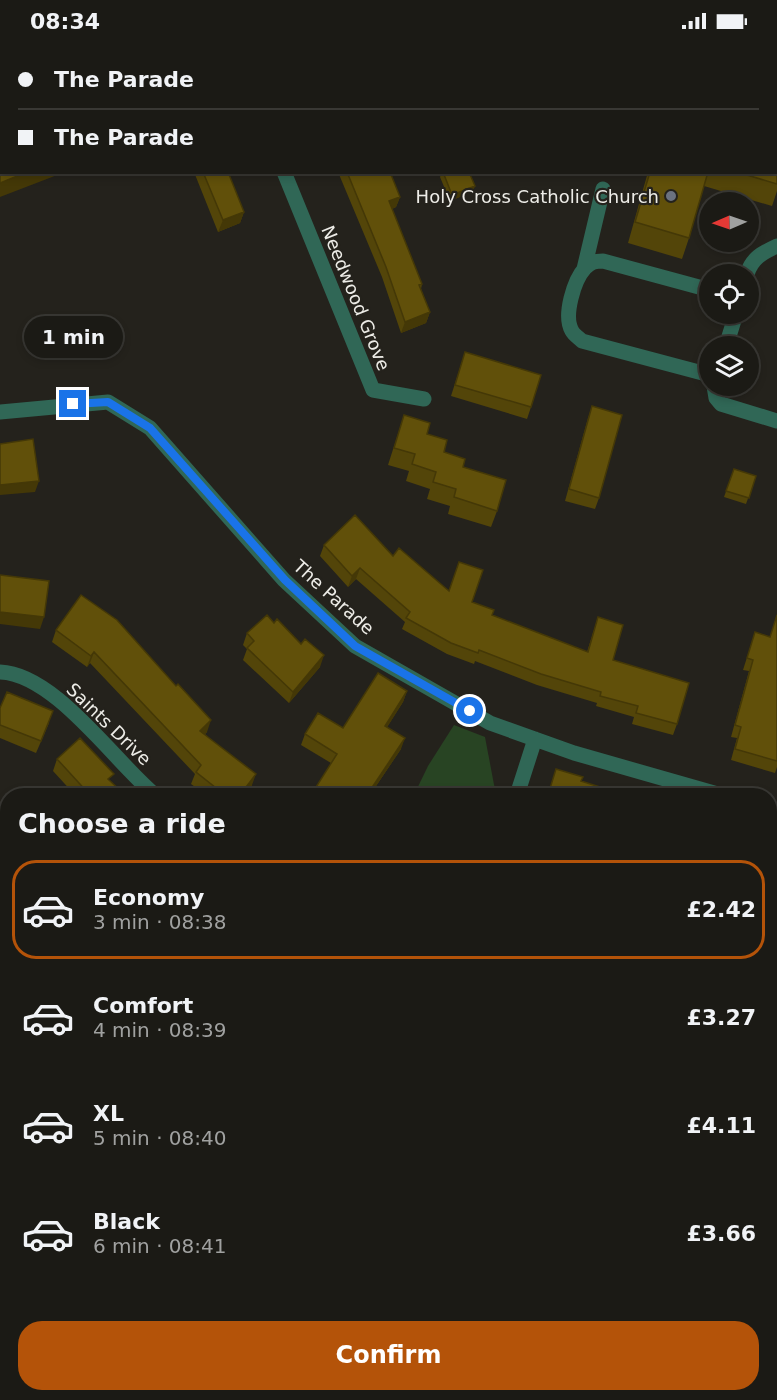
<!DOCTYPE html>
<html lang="en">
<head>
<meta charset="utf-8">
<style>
  body { margin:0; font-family:"DejaVu Sans",sans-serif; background:#24231e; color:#f1f3f6; height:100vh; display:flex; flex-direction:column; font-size:22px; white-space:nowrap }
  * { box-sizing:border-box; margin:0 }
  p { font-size:20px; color:#a0a1a0 }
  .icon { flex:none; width:33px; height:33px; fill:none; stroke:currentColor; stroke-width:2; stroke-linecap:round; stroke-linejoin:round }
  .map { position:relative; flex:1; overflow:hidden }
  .drawer { position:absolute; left:0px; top:746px; width:777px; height:614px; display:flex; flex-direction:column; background:#1b1a15; border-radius:24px 24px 0 0; box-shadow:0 3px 9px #0003,0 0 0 2px #393834 }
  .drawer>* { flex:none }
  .top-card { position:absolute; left:0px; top:0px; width:777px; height:132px; box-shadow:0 3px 9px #0003,0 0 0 2px #393834; display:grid; align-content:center; height:132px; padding:0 18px; background:#1b1a15 }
  .needle { width:39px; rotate:268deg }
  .buttons { position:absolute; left:699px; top:150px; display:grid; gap:12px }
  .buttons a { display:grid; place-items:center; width:60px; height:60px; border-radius:50%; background:#1b1a15; box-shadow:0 3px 9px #0003,0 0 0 2px #393834; font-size:30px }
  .end { position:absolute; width:27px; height:27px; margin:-14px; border:8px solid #1a73e8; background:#fff; box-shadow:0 0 0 3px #fff }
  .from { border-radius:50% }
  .bubble { position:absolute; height:42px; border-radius:21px; background:#1b1a15; box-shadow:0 3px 9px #0003,0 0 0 2px #393834; font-size:20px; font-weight:700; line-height:42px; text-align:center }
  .top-card b { display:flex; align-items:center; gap:21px; height:57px; font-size:22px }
  .top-card b+b { border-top:2px solid #393834 }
  .top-card i { width:15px; height:15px; background:#f1f3f6 }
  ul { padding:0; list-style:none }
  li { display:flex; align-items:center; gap:18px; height:99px; margin:0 12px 9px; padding:0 6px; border:3px solid transparent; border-radius:24px }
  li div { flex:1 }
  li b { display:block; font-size:22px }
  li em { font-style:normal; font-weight:700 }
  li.selected { border-color:#b45309 }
  li>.icon { width:54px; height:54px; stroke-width:1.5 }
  h2 { padding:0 18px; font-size:27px; line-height:72px }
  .action { display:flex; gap:12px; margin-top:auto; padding:12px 18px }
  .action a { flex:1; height:69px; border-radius:24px; background:#b45309; color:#fff; font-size:24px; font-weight:700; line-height:69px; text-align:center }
  .status { display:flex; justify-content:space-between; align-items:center; height:42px; padding:0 30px; background:#1b1a15; direction:ltr }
  .status svg { height:16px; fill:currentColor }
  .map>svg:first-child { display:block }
  .green { fill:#284423 }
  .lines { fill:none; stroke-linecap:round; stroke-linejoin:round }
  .path { stroke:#6d6b65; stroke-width:4; stroke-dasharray:1.5 4.5; stroke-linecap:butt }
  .lane { stroke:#306756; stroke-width:15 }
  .street { stroke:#306756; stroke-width:15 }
  .secondary { stroke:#2e8e73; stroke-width:15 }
  .wall { fill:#534509 }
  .shaded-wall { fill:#443807 }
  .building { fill:#61500a; stroke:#443807; stroke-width:1.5 }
  .route { stroke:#1a73e8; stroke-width:8 }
  .worship-dot { fill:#6b7280; stroke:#24221c; stroke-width:2 }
  .labels { text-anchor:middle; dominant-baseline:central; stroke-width:4.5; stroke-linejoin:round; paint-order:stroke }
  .poi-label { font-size:18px; fill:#edece7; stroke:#24221c; text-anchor:end }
  .street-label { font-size:18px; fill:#edece7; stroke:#24221c }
</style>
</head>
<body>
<div class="status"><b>08:34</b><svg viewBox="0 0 49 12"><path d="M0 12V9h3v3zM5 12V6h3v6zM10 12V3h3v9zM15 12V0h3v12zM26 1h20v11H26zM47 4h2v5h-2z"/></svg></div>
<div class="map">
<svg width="777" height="1358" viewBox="0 0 777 1358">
  <rect width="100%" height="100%" fill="#24221c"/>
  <path class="green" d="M454,683L485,695L496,753H414L428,724Z"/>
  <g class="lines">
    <path class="path" d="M390,1352L396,1358"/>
    <path class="lane" d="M420,0L421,2
      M776,58L777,59
      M584,227L603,147
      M747,232C752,216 762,211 777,204
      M710,248L603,219C595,219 591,220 585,226C574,238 563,274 572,289C574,293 579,296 582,299L710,333
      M726,304L736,272
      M714,344L716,356L721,362L777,379"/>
    <path class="street" d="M231,0L232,2
      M198,2L202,0
      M0,63H2
      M284,130L373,348L424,357
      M0,370L108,360L150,386L284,538L355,604L490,681L574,711L721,753
      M0,630C55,632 114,719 155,753
      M517,753L535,697
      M770,767L777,769
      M0,1020L8,1044
      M106,1352L108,1358
      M220,1358L237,1352"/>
    <path class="secondary" d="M770,901L777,875
      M652,1358L653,1352"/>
  </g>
  <path class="wall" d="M777,76V149L772,164L704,144L689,196L682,217L628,201L648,130H776Z
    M194,130H228L244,170L240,181L218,190Z
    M338,130H395L391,132L400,155L396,165L392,167L422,242L421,247L430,270L426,281L401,291L382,235Z
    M442,130H469L475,144L472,150L450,159L440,135Z
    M465,310L531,365L527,377L451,354Z
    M592,364L599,456L595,467L565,459L588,376Z
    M404,373L427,392L444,410L463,425L497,469L491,485L448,472L450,464L427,457L430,447L406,439L409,429L388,423Z
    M734,427L756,434L746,462L724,455Z
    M324,503L393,514L449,549L472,560L492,573L587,610L598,575L613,618L677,682L673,693L632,682L634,675L596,664L597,661L537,643L475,619L474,622L447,612L402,587L405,580L356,537L348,545L320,514Z
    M81,553L207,690L205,692L252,743L245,753H206L191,742L195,732L90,621L87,625L52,600L56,588Z
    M777,572V725L775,731L731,718L737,696L731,695L749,629L743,628L755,590L770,595Z
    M247,591L320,625L289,661L243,618L247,607L243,603Z
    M407,649L403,660L387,685L401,707L370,753H311L331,721L301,703L305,692L343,686Z
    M0,666L49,681L36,711L0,696Z
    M57,717L111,740L125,753H75L53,729Z
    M0,811L1,813L8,811V899L0,877Z
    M777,1074V1196L770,1193V1100Z
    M0,1137L8,1160V1294L0,1296Z
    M519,1353L580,1358H517Z"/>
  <path class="shaded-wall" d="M361,0H376L375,2H357Z
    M27,130H65L0,155V141Z
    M475,144L472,150L450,159L452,153Z
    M400,155L396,165L385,170L389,159Z
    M244,170L240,181L218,190L223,178Z
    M430,270L426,281L401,291L405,280Z
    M39,439L35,450L0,453V443Z
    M360,526L356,537L348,545L352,534Z
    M0,570L44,575L40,587L0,582Z
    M94,610L90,621L87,625L91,614Z
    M324,613L320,625L289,661L293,650Z
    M407,649L403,660L381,695L385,684Z
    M211,678L207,690L196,700L200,689Z
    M405,696L401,707L370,753H367Z
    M256,732L252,743L245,753H240Z
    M8,1284V1294L0,1296L4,1285Z
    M85,1352H90L88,1358H68Z"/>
  <path class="building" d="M317,0H361L357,2H318Z
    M776,75L777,76V142L737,130H776Z
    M0,104H2V130H27L0,141Z
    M203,130H228L244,170L223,178Z
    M347,130H390L400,155L389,159L422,242L419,243L430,270L405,280L386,225Z
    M443,130H469L475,144L452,153Z
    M650,130H708L689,196L635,180Z
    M465,310L541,333L531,365L455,343Z
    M592,364L622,373L599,456L569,447Z
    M404,373L430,381L427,392L447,398L444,410L465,417L463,425L506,438L497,469L454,455L456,447L433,440L436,430L412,422L415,412L394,406Z
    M33,397L39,439L0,443V402Z
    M734,427L756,434L749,456L726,449Z
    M355,473L393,514L399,506L449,549L459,520L483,528L472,560L494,568L492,573L588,610L598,575L623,583L613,618L689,641L677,682L636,671L638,664L600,654L601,650L541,632L479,608L478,611L451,601L406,576L410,570L360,526L352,534L324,503Z
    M0,533L49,539L44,575L0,570Z
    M81,553L117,578L176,644L178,642L211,678L200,689L256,732L240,753H225L196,730L201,723L94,610L91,614L56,588Z
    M267,573L274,581L277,577L301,602L305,597L324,613L293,650L247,606L254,599L247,591Z
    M777,573V719L735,707L741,685L735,683L753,618L747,616L755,590L770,595Z
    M378,631L407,649L385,684L405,696L367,753H357L353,750L351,753H311L337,712L305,692L318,671L343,686Z
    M7,650L53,669L41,699L0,683V666Z
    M80,696L114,732L108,737L125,753H90L57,717Z
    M556,727L583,735L581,739L625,753H548Z
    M0,811L1,813L8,811V875L0,853Z
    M777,1078V1181L770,1177V1104Z
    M0,1137L8,1160V1284L4,1285L0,1274Z
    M770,1217L777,1220V1233L770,1260Z
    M8,1333V1352H85L68,1358H0V1336Z
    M376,1352H384L388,1358H364Z
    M520,1352H581L582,1353L578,1358H525L519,1353Z
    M717,1352H745V1354L751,1355L750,1358H715Z"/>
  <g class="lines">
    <path class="route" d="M73,362L108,360L150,386L285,538L355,604L470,669"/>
  </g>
  <circle class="worship-dot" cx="671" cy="154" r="6"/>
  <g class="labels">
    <g class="poi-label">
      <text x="659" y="154">Holy Cross Catholic Church</text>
    </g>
    <g class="street-label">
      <text transform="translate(356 256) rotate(68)">Needwood Grove</text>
      <text transform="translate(334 555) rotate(42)">The Parade</text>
      <text transform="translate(109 682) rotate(44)">Saints Drive</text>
    </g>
  </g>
</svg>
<div class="buttons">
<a><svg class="needle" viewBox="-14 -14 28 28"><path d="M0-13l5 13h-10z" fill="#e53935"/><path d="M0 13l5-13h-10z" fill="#a0a1a0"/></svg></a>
<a><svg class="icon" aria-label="locate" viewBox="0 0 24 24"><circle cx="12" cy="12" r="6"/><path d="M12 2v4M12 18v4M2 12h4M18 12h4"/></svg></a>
<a><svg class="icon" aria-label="layers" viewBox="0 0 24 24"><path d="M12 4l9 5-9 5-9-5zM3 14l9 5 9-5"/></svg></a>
</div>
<i class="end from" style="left:470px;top:669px"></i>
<i class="end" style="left:73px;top:362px"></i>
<div class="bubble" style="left:24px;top:274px;width:99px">1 min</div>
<div class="top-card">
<b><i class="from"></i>The Parade</b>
<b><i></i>The Parade</b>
</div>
<section class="drawer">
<h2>Choose a ride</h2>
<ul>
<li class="selected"><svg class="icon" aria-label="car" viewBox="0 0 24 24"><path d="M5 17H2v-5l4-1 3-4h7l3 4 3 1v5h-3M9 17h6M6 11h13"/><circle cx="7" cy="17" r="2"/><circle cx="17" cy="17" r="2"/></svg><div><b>Economy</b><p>3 min · 08:38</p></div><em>£2.42</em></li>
<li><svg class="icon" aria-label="car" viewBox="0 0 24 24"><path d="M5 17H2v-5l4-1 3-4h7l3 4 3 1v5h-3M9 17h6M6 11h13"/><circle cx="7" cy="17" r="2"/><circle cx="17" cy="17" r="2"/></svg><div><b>Comfort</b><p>4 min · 08:39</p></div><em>£3.27</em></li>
<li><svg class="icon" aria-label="car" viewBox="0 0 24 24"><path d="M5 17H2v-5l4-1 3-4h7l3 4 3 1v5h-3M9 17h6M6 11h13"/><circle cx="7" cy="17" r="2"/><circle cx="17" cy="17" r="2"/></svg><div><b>XL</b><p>5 min · 08:40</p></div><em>£4.11</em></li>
<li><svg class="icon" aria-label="car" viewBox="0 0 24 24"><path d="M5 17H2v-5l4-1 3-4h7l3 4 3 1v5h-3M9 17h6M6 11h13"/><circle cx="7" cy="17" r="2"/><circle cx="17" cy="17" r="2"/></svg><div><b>Black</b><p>6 min · 08:41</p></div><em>£3.66</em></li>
</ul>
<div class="action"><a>Confirm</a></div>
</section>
</div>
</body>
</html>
